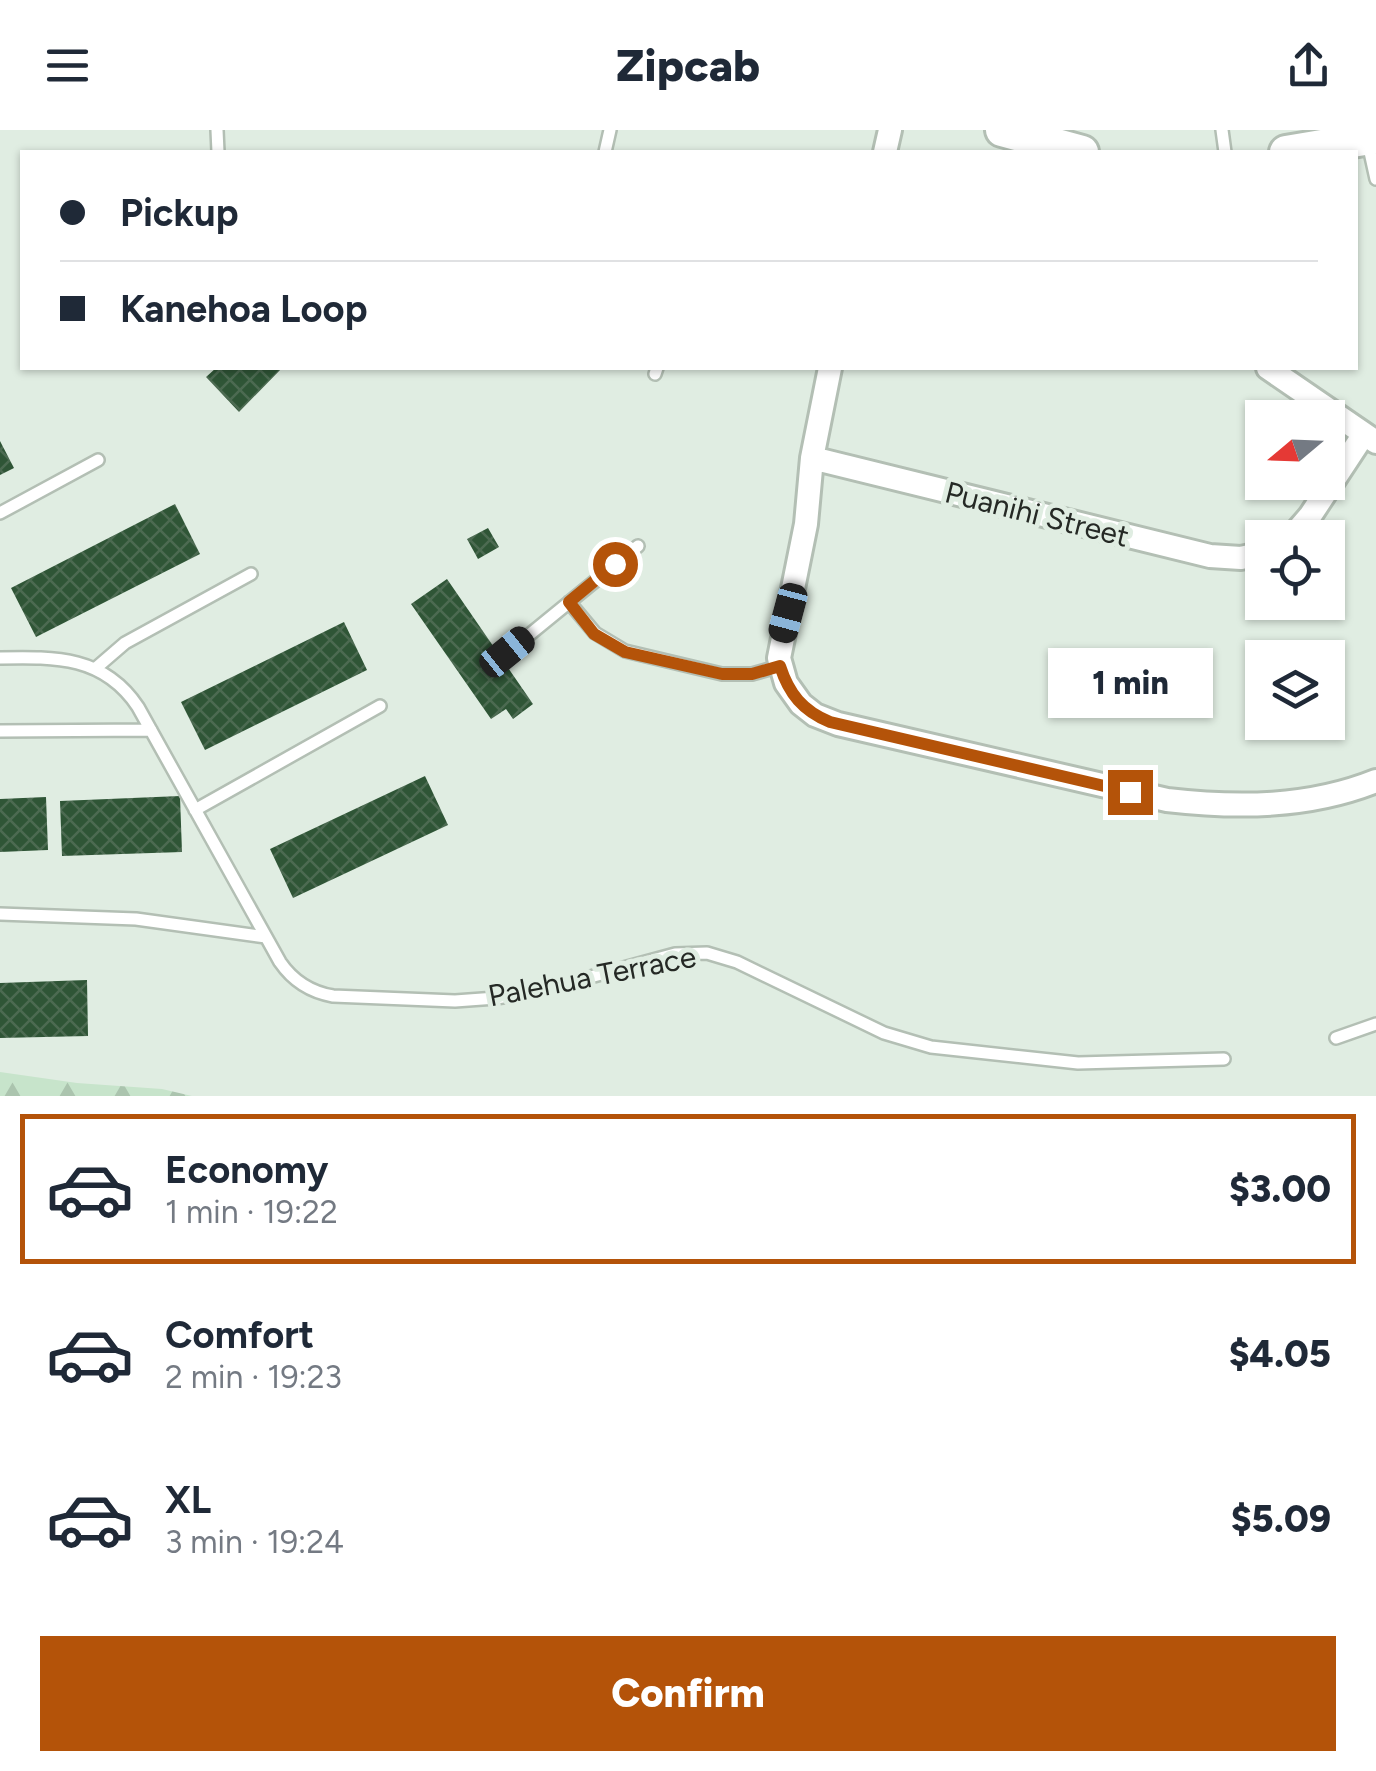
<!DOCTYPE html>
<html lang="en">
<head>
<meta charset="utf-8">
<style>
  body { margin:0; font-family:Figtree,sans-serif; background:#f2f2f3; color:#1f2937; height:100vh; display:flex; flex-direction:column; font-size:38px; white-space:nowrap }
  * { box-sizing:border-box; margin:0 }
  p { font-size:32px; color:#747a83 }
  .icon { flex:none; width:55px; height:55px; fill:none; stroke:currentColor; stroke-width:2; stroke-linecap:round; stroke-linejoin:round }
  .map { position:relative; height:966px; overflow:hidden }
  .sheet { display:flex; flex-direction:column; background:#fff; flex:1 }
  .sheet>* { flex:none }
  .guide { position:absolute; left:20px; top:20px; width:1338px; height:220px; border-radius:0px; box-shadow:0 2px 8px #0004; display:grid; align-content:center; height:220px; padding:0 40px; background:#fff }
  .needle { width:65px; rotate:251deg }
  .tools { position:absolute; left:1245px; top:270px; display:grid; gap:20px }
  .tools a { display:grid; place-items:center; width:100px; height:100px; border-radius:0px; background:#fff; box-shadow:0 2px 8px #0004; font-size:50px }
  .end { position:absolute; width:45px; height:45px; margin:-22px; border:12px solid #b45309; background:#fff; box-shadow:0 0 0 5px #fff }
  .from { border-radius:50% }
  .bubble { position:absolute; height:70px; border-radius:0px; background:#fff; box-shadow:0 2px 8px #0004; font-size:32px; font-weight:800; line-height:70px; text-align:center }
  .car { position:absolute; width:30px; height:60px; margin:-30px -15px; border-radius:12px; box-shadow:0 0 8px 2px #0007; background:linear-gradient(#222 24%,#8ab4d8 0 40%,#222 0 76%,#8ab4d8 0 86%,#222 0) }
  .guide b { display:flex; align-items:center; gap:35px; height:95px; font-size:38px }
  .guide b+b { border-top:2px solid #e0e1e3 }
  .guide i { width:25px; height:25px; background:#1f2937 }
  ul { padding:18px 0 0; list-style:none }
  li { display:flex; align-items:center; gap:30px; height:150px; margin:0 20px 15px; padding:0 20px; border:5px solid transparent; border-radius:0px }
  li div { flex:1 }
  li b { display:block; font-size:38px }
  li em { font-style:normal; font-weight:800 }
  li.active { border-color:#b45309 }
  li>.icon { width:90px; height:90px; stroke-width:1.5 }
  .button { display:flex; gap:20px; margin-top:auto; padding:20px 40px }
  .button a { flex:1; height:115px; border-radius:0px; background:#b45309; color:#fff; font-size:40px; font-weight:800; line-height:115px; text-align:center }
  header { display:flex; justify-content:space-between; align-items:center; height:130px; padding:0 40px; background:#fff; font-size:45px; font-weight:800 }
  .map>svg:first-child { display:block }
  .forest { fill:url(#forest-firs) }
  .building { fill:url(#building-cross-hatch) }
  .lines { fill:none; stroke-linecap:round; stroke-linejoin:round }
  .lane-casing { stroke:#b3bfb4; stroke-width:16 }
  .street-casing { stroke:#b3bfb4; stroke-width:28 }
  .secondary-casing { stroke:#b3bfb4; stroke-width:38 }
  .lane { stroke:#fff; stroke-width:11 }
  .street { stroke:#fff; stroke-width:22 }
  .secondary { stroke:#fff; stroke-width:32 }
  .route { stroke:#b45309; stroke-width:12 }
  .labels { text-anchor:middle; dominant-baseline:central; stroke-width:10; stroke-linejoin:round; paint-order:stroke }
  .street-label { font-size:30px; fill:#252925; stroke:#e0ede2 }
</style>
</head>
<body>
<header><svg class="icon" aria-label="menu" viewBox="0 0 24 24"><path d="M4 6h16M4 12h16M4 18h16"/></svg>Zipcab<svg class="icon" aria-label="share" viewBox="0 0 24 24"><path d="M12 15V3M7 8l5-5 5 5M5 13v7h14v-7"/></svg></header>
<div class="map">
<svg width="1376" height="966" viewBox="0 0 1376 966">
  <defs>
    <pattern id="forest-firs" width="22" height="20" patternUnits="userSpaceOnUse" patternTransform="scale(2.5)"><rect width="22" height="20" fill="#c7e4cb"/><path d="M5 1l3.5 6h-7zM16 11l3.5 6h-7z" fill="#abc4ae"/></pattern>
    <pattern id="building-cross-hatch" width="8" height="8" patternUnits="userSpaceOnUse" patternTransform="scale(2.5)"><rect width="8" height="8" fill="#2f5536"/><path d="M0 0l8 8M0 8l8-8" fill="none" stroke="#4c6a51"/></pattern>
  </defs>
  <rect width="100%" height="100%" fill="#e0ede2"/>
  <path class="forest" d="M0,942L77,953L162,959L192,966H0Z"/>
  <path class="building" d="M216,238H282L239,282L206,247Z
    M0,311L14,338L0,345Z
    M175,374L200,424L36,507L11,458Z
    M488,398L499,417L478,429L467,409Z
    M447,449L533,574L513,589L506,579L491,589L411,474Z
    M344,492L367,540L205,620L181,572Z
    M425,646L448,695L293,768L270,719Z
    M180,666L182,722L62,726L60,671Z
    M46,667L48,720L0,722V669Z
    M87,850L88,906L0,908V853Z"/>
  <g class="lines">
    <g class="lane-casing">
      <path id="lane" d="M217,0L218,22
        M1222,0L1225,22
        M1368,13L1376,49
        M605,22L610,0
        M655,244L657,238
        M0,383L98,330
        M569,472L595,503L625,521L722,544H752L780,536
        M507,523L638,416
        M0,528C56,527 104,526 138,577L280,832C293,851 310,862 333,866L455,871L496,868L535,862L675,824L707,823L737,832L884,903L931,917L1078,933L1224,929
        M96,538L125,513L251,444
        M0,601L151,600
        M195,680L380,576
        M0,784L136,789L266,807
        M1336,908L1376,894"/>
    </g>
    <g class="street-casing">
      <path id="street" d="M885,22L890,0
        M830,238L812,328L806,394L779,528L786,553L801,574L815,585L838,594L1167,670C1237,678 1309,678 1376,651
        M1268,238L1376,312
        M812,328L1210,426L1241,428L1262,423
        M1291,408L1310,386L1364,304"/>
    </g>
    <g class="secondary-casing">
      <path id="secondary" d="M1002,0L1082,22
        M1286,22L1376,7"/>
    </g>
    <use href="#lane" class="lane"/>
    <use href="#street" class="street"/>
    <use href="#secondary" class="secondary"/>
  </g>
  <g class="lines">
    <path class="route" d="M615,434L569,472L594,504L625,522L722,544H752L780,536C789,564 803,581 830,592L1130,662"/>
  </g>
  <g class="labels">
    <g class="street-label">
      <text transform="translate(1037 384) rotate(14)">Puanihi Street</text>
      <text transform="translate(592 846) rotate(-11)">Palehua Terrace</text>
    </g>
  </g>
</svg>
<div class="tools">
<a><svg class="needle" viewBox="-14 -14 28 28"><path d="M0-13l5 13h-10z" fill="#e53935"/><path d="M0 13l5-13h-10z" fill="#747a83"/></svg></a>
<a><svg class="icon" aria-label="locate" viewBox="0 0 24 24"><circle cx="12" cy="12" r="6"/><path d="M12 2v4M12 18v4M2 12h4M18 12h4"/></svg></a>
<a><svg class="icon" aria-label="layers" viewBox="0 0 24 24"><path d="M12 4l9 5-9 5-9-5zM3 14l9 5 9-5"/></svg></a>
</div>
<i class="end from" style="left:615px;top:434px"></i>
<i class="end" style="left:1130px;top:662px"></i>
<div class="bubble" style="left:1048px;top:518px;width:165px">1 min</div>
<i class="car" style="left:788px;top:483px;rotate:195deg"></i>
<i class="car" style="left:507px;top:522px;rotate:51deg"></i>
<div class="guide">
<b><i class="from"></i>Pickup</b>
<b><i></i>Kanehoa Loop</b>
</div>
</div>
<section class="sheet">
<ul>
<li class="active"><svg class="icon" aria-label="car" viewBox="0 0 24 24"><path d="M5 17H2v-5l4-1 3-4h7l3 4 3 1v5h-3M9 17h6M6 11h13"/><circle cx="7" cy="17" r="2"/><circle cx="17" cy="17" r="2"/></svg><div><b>Economy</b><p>1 min · 19:22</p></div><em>$3.00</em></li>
<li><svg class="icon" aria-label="car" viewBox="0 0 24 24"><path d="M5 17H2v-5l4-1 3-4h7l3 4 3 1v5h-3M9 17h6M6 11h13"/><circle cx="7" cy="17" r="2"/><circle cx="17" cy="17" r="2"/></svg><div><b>Comfort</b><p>2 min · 19:23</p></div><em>$4.05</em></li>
<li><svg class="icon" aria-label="car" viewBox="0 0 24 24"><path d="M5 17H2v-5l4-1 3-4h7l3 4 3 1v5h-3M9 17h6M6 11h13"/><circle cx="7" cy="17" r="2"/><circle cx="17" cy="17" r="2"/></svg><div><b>XL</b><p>3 min · 19:24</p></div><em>$5.09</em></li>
</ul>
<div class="button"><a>Confirm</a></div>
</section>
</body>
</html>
